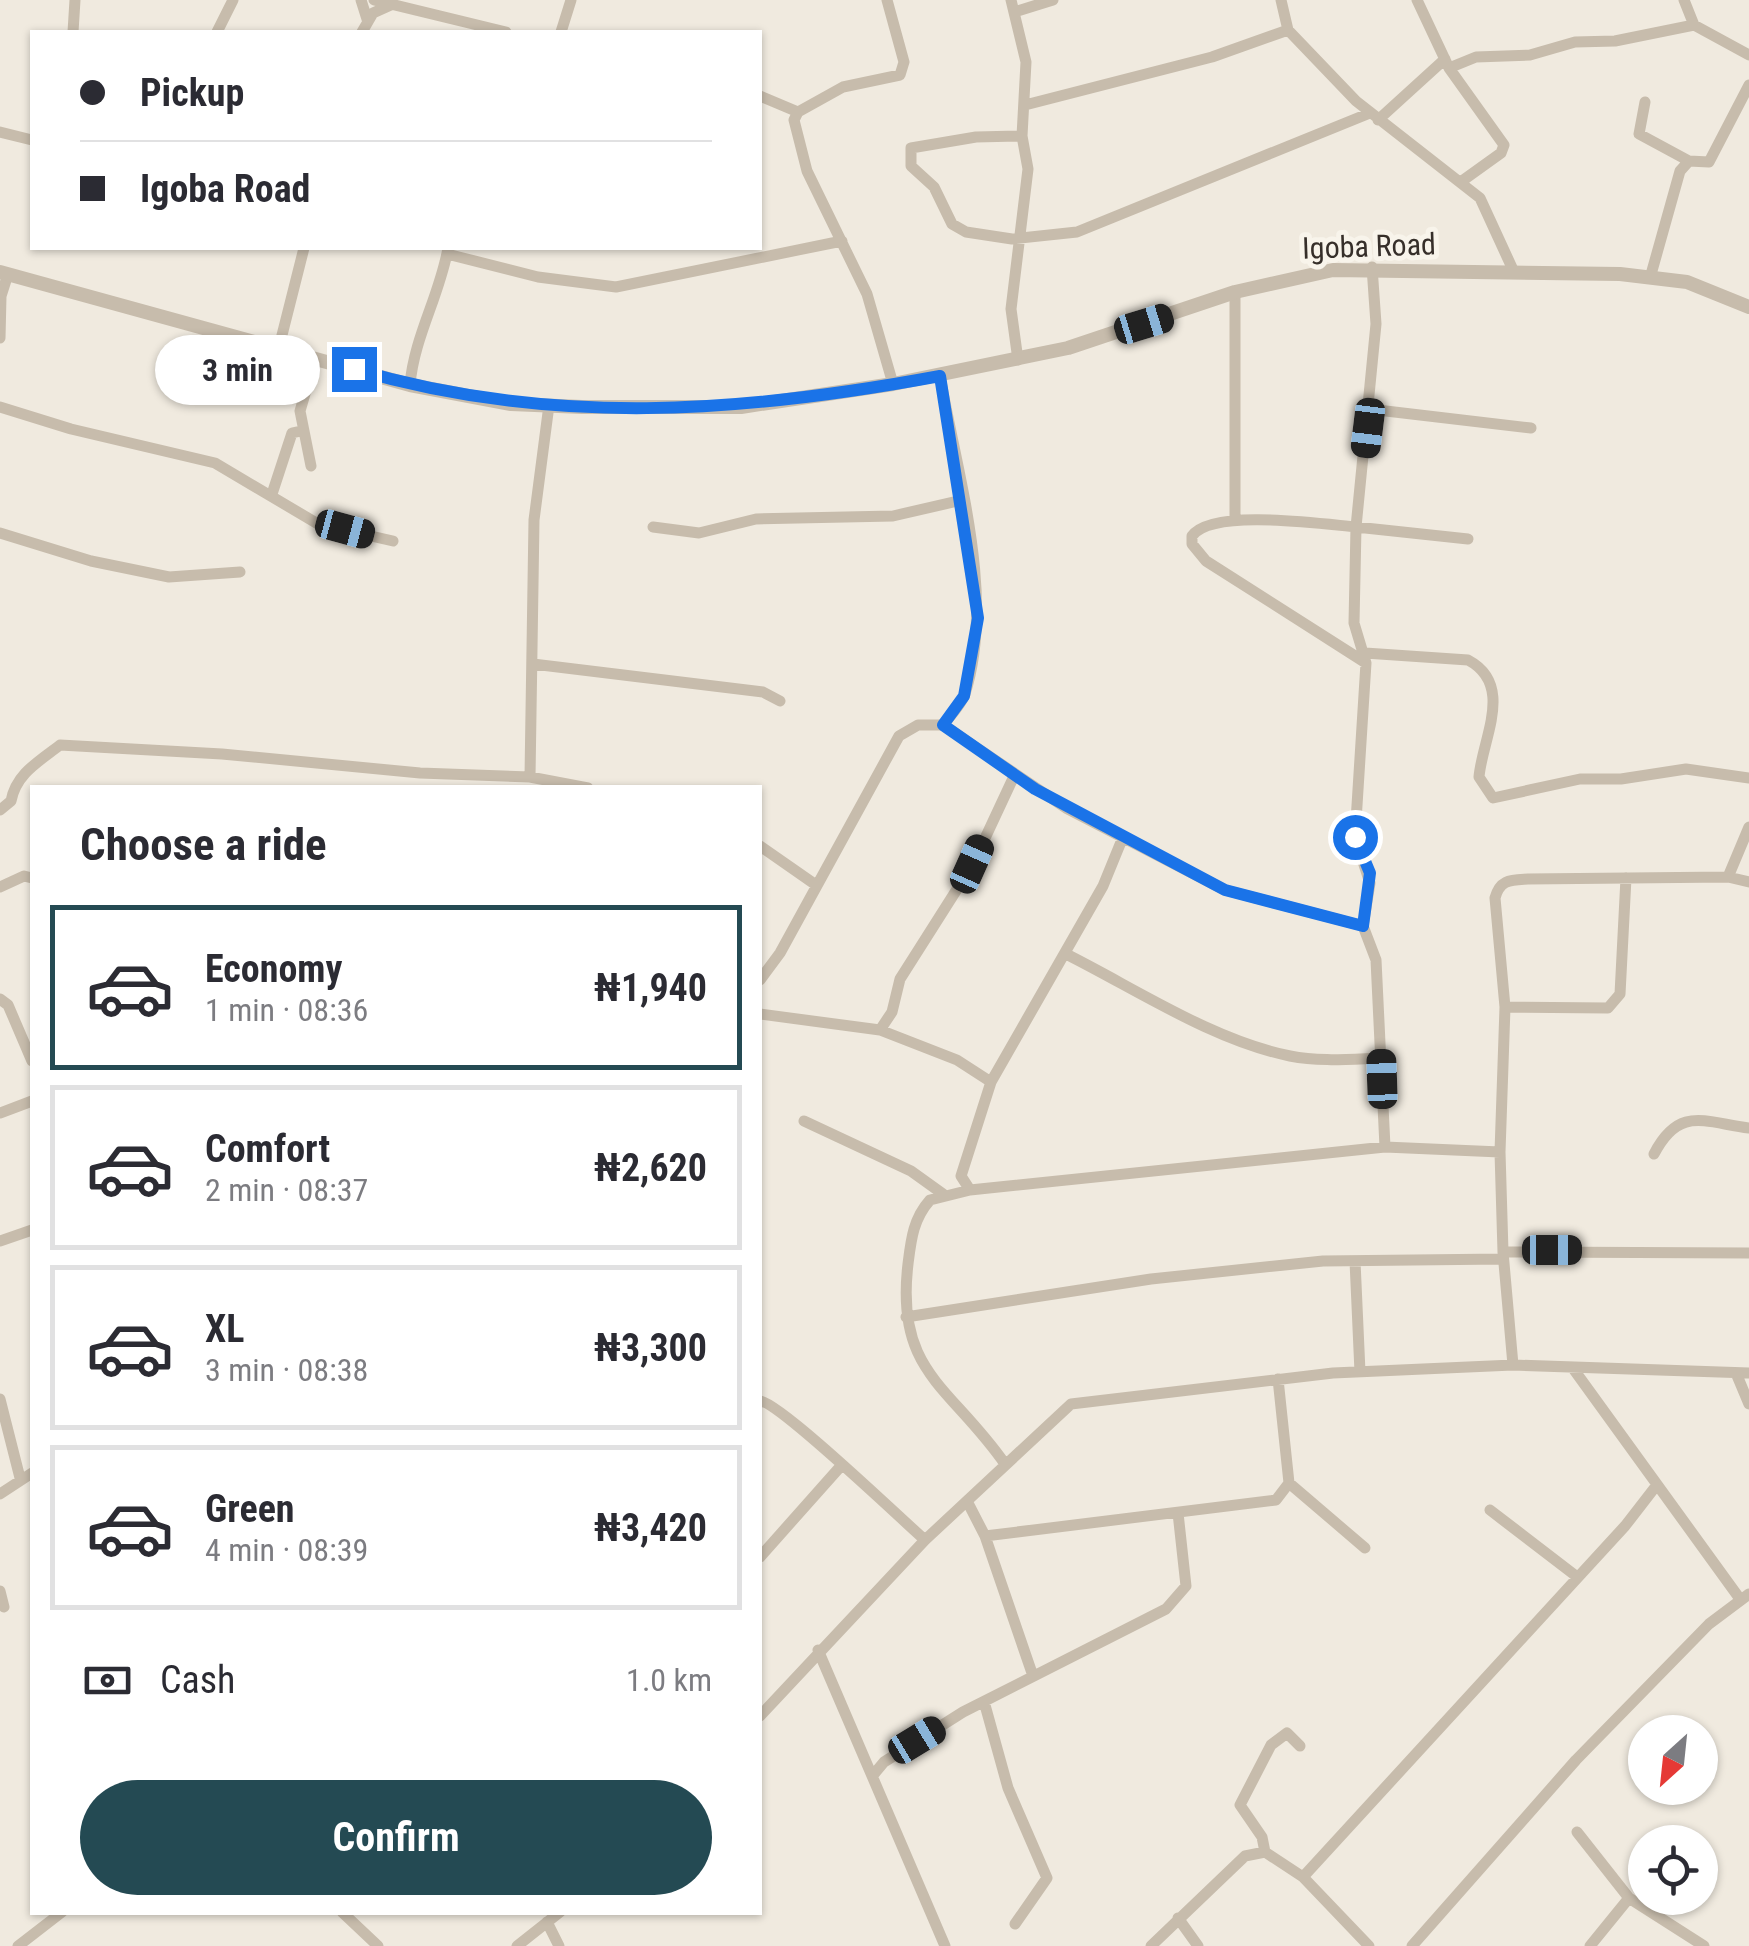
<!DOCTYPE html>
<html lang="en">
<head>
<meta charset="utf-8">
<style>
  body { margin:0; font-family:"Roboto Condensed",sans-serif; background:#f2f2f3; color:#2b2b33; height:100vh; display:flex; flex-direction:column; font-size:38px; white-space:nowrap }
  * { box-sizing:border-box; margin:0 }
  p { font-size:32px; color:#7c7c81 }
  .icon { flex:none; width:55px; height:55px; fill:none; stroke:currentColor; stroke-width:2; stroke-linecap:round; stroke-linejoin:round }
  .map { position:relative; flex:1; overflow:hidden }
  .panel { position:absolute; left:30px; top:785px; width:732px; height:1130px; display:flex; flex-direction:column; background:#fff; border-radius:0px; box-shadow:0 2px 8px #0004 }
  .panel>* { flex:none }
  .banner { position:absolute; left:30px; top:30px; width:732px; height:220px; border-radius:0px; box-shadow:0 2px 8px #0004; display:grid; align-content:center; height:220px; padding:0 50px; background:#fff }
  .needle { width:65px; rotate:207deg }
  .controls { position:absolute; left:1628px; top:1715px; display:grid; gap:20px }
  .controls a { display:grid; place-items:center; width:90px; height:90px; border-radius:50%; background:#fff; box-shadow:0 2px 8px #0004; font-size:50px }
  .end { position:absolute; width:45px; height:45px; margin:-22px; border:12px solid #1a73e8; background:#fff; box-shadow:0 0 0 5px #fff }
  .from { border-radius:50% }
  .bubble { position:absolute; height:70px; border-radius:35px; background:#fff; box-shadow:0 2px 8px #0004; font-size:32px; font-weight:700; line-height:70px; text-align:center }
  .car { position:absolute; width:30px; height:60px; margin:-30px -15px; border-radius:12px; box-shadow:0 0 8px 2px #0007; background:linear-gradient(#222 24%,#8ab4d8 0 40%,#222 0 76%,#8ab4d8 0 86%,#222 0) }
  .banner b { display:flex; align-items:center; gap:35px; height:95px; font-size:38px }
  .banner b+b { border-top:2px solid #e1e1e2 }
  .banner i { width:25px; height:25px; background:#2b2b33 }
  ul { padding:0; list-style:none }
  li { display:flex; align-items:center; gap:30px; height:165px; margin:0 20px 15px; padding:0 30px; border:5px solid #e1e1e2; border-radius:0px }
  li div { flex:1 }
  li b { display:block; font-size:38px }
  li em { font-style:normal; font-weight:700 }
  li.on { border-color:#244a53 }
  li>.icon { width:90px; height:90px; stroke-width:1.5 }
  h2 { padding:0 50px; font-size:45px; line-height:120px }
  .pay { display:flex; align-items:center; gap:25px; height:110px; padding:0 50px; font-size:38px }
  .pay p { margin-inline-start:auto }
  .primary-button { display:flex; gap:20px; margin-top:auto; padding:20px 50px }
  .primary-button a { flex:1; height:115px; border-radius:60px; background:#244a53; color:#fff; font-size:40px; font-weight:700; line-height:115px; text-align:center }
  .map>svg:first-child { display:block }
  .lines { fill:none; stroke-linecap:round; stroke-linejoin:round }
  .minor { stroke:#c7bcac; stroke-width:11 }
  .tertiary { stroke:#c7bcac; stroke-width:14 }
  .route { stroke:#1a73e8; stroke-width:12 }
  .labels { text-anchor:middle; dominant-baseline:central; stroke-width:10; stroke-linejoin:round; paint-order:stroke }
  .street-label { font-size:30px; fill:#362f2a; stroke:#f8f4eb }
</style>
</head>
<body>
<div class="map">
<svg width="1749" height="1946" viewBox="0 0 1749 1946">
  <rect width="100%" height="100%" fill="#f0eadf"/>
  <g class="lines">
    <path class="minor" d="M361,0L367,19
      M374,0L506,32
      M1011,0L1026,62L1022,136L1028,169L1011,309L1018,360
      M1281,0L1288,30L1356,101L1480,198L1514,272
      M1417,0L1449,68L1504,145L1501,153L1462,181
      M1684,0L1694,25
      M1014,12L1053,0
      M73,32L75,0
      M217,32L233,0
      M362,32L373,13L393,4
      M561,32L571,0
      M1449,68L1476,57L1530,55L1575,42L1615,41L1694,25L1749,55
      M760,96L798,112
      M1645,102L1639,134L1689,161
      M1025,105L1212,57L1288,30
      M798,112L794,120L807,171L867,294L893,384
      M798,112L843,87L900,75L904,62L887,0
      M1378,120L1445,59
      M0,132L32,140
      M1022,136L976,137L911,148V166L934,187L952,224L966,232L1012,239L1077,232L1370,113
      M447,254L538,277L616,287L842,241
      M1650,278L1680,171L1689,161L1709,162L1749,85
      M0,338L1,296L8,274
      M278,351L304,248
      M940,376C957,474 996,596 965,694C961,705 950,716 943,725
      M410,385C414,337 440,295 448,248
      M0,407L71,429L215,463L318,524L393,541
      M1369,409L1531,428
      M311,466L300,411L315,360
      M272,494L292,433L301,431
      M1235,520V292
      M653,527L699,533L756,519L893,516L962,500
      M0,533L91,561L169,577L240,572
      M1365,653L1468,660C1515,685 1482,739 1479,777L1493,798L1580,779H1621L1686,769L1749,778
      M1366,663L1206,561L1192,544V536C1212,508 1322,524 1356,527L1376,324L1372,267
      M533,664L763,692L780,701
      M530,777L534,520L549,405
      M0,810L11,801C16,774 38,762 60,745L222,754L420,773L530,777L588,788
      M760,846L816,885
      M1728,877L1749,827
      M0,887L24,876L32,878
      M1363,926L1370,883L1355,837L1366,663L1354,623L1356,527L1468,539
      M1066,954C1136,989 1212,1040 1290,1056C1320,1062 1351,1059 1382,1058
      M760,980L780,953L899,736L918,725H943L1066,808L1225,890L1363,926L1376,960L1385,1147
      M0,999L8,1005L32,1061
      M1505,1007L1608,1008L1620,994L1626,878
      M760,1014L880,1030L957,1060L991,1082
      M880,1030L892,1012L900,979L973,864L1015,774
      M0,1113L32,1101
      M804,1121L911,1171L943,1194
      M1654,1154C1679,1106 1703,1122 1749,1128
      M970,1190L961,1176L991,1082L1103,886L1123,837
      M0,1241L32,1230
      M1503,1252L1749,1253
      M1355,1261L1360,1372
      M906,1317L1151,1279L1323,1261L1503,1259
      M1513,1365L1503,1252L1500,1152L1505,1007L1495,898C1500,879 1511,880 1528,879L1728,877L1749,882
      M1572,1367L1740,1599
      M1736,1373L1749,1404
      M0,1399L20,1478
      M760,1401C779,1402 900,1518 925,1540
      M1005,1464C951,1386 895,1373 908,1264C911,1240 913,1219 930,1200L970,1190L1385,1147L1500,1152
      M1289,1483L1365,1548
      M0,1494L32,1473
      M967,1501L985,1536L1033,1676
      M1490,1510L1576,1576
      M985,1536L1276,1500L1289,1483L1278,1379
      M760,1557L840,1467
      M0,1591L4,1607
      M818,1650L945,1946
      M985,1705L1008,1788L1047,1878L1015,1924
      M760,1716L925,1540L1071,1404L1333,1373L1513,1365L1749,1373
      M874,1774L884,1762L963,1712L1166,1609L1186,1586L1178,1513
      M1577,1832L1629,1898
      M1265,1852L1262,1837L1240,1805L1271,1745L1287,1733L1300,1746
      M1303,1877L1625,1526L1656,1486
      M342,1912L378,1946
      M1178,1918L1198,1946
      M547,1922L559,1946
      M18,1946L62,1912
      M517,1946L560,1912
      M1151,1946L1245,1856L1265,1852L1303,1877L1369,1946
      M1412,1946L1576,1760L1709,1624L1749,1594
      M1590,1946L1629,1898L1704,1946"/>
    <path class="tertiary" d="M0,272L410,385L511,404L582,407H741L893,384L1068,348L1235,292L1333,270L1620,274L1687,282L1749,307"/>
  </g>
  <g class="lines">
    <path class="route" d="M354,369C552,427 741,413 940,376L978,618L964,696L943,725L1035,789L1225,890L1363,926L1370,873L1355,837"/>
  </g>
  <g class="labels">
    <g class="street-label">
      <text transform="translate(1369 246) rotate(-2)">Igoba Road</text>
    </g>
  </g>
</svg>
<div class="controls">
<a><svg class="needle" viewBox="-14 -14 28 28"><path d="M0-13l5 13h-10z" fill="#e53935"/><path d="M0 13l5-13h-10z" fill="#7c7c81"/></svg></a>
<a><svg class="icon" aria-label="locate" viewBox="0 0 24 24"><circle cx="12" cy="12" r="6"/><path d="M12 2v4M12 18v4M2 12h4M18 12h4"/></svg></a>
</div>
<i class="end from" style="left:1355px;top:837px"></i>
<i class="end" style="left:354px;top:369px"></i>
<div class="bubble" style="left:155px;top:335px;width:165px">3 min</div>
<i class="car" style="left:1144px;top:324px;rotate:73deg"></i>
<i class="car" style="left:1368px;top:428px;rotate:187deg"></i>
<i class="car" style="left:345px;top:529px;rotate:105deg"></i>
<i class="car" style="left:972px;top:864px;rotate:24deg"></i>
<i class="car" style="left:1382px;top:1079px;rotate:358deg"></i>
<i class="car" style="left:1552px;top:1250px;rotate:90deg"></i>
<i class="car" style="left:917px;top:1740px;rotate:59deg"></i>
<div class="banner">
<b><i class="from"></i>Pickup</b>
<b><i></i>Igoba Road</b>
</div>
<section class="panel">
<h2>Choose a ride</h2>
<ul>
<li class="on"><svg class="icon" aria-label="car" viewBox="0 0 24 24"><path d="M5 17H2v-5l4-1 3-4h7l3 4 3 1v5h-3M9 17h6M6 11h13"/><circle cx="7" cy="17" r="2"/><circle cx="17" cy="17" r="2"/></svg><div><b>Economy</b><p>1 min · 08:36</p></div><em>₦1,940</em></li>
<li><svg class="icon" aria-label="car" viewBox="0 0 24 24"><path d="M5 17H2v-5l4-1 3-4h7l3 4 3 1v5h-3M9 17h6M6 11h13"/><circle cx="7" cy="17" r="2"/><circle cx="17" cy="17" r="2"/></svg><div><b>Comfort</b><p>2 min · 08:37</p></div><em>₦2,620</em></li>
<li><svg class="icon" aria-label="car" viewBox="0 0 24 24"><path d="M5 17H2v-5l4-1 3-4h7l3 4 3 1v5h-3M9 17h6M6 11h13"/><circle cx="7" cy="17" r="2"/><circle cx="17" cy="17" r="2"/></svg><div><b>XL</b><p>3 min · 08:38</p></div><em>₦3,300</em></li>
<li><svg class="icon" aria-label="car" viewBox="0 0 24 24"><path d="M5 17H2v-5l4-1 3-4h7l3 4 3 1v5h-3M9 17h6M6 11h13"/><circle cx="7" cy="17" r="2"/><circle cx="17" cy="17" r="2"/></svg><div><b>Green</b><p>4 min · 08:39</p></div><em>₦3,420</em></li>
</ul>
<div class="pay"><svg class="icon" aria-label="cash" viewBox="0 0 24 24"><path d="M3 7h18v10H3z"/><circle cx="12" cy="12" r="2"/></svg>Cash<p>1.0 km</p></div>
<div class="primary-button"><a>Confirm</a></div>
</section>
</div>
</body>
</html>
